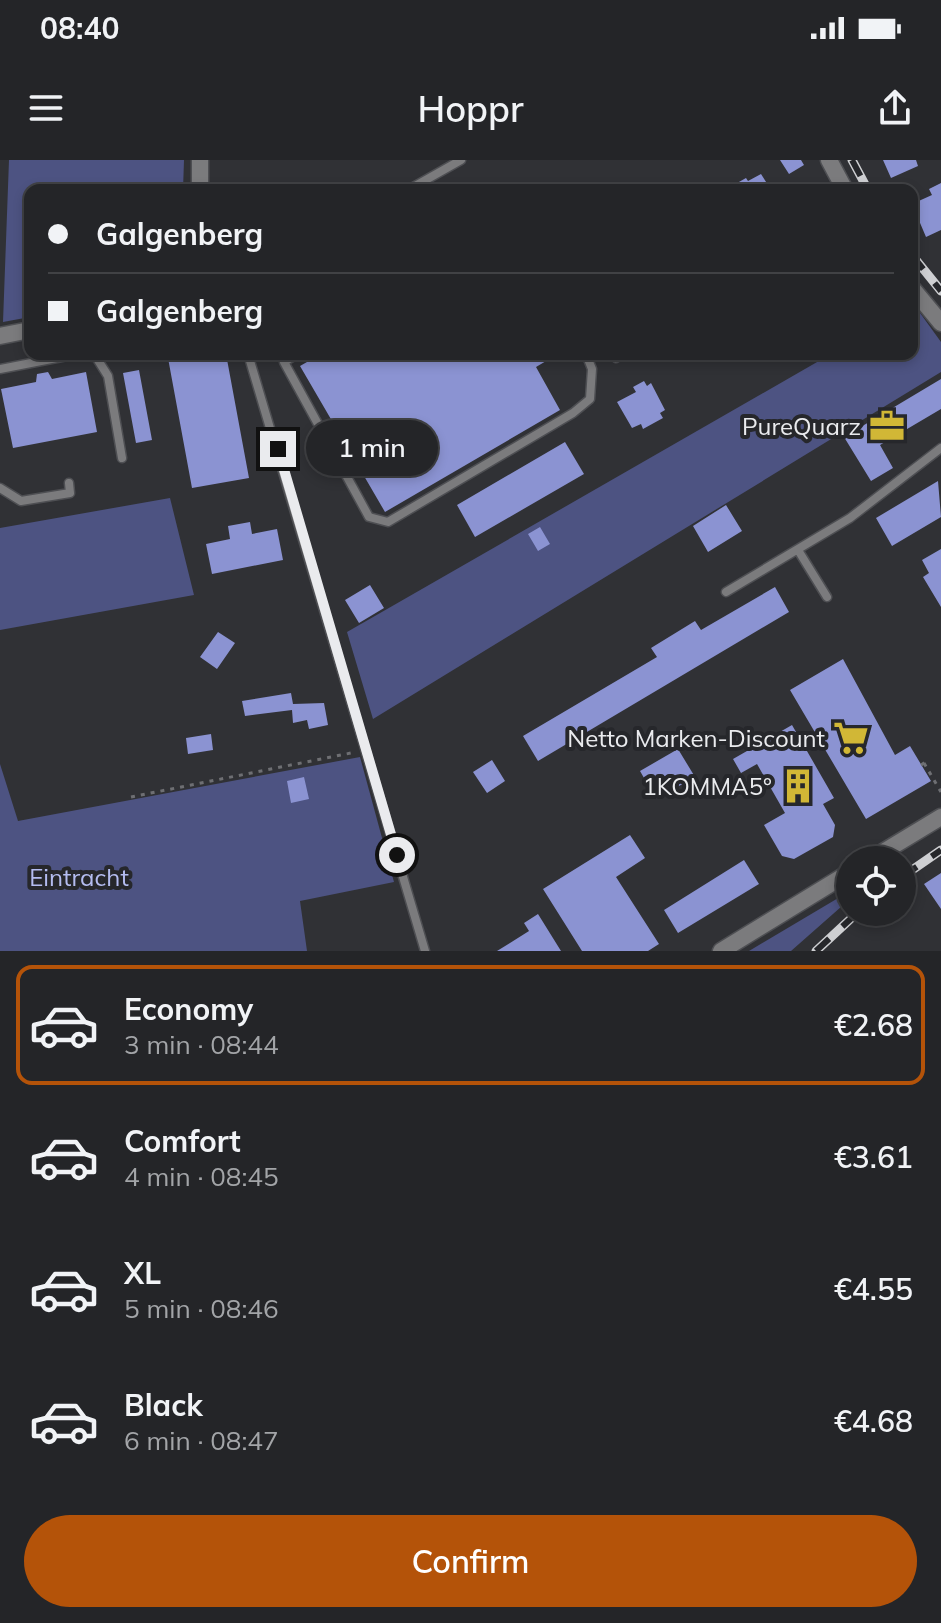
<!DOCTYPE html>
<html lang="en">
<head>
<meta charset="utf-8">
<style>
  body { margin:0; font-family:Mulish,sans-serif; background:#303134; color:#f1f3f6; height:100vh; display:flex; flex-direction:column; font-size:30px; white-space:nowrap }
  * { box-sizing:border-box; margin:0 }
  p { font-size:26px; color:#a3a5a8 }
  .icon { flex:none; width:44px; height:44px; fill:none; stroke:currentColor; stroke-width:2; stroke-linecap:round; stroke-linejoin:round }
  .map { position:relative; height:791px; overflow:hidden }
  .side { display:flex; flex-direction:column; background:#242528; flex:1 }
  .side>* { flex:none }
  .hud { position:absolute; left:24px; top:24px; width:894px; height:176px; border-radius:16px; box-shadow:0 4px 12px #0003,0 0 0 2px #414245; display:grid; align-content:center; height:176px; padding:0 24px; background:#242528 }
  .buttons { position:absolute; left:836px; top:686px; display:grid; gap:16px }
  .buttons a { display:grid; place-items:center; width:80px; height:80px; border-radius:50%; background:#242528; box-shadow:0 4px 12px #0003,0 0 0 2px #414245; font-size:40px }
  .end { position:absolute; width:36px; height:36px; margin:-18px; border:10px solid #eaebee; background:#111; box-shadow:0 0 0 4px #111 }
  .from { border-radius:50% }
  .bubble { position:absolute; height:56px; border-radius:28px; background:#242528; box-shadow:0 4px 12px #0003,0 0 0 2px #414245; font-size:26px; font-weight:600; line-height:56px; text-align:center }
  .hud b { display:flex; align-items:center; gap:28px; height:76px; font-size:30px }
  .hud b+b { border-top:2px solid #414245 }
  .hud i { width:20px; height:20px; background:#f1f3f6 }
  ul { padding:14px 0 0; list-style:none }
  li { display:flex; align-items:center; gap:24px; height:120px; margin:0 16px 12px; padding:0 8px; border:4px solid transparent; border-radius:16px }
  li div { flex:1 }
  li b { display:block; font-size:30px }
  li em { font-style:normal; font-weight:600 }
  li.current { border-color:#b45309 }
  li>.icon { width:72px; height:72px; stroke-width:1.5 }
  .button { display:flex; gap:16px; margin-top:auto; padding:16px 24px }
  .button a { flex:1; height:92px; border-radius:48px; background:#b45309; color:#fff; font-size:32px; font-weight:600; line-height:92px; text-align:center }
  .status { display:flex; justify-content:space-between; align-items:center; height:56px; padding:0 40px; background:#242528; direction:ltr }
  .status svg { height:22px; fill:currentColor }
  header { display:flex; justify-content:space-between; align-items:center; height:104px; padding:0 24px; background:#242528; font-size:36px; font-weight:600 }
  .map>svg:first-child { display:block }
  .green { fill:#4d5382 }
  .building { fill:#8b93d2 }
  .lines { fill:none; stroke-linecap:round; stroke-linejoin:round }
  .service-casing { stroke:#4e4f53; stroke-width:11 }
  .minor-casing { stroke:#4e4f53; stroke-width:19 }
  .tertiary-casing { stroke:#4e4f53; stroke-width:19 }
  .path { stroke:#6e6f73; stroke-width:3; stroke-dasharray:4 6; stroke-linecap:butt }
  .service { stroke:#7b7b7d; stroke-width:8 }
  .minor { stroke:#7b7b7d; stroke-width:16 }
  .tertiary { stroke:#7b7b7d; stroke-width:16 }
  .rail-casing { stroke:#cecfd2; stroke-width:9 }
  .rail { stroke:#26272b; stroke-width:6; stroke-dasharray:18; stroke-linecap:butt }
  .route { stroke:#eaebee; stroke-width:10 }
  .labels { text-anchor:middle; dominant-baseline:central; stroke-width:8; stroke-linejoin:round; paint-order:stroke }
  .poi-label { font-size:24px; fill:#eaebee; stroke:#26272b; text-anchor:end }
  .park-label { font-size:24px; fill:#b4bcf0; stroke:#26272b }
</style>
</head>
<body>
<div class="status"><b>08:40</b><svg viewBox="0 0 49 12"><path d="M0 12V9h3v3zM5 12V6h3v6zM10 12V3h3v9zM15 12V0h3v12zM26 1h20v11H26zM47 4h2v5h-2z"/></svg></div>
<header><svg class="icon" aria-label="menu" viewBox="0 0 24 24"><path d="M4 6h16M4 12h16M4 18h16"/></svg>Hoppr<svg class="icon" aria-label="share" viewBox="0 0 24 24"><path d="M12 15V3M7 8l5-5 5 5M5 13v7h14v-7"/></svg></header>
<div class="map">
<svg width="941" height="791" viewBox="0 0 941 791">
  <rect width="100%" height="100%" fill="#303135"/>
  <path class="green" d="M9,0H184L183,30H30V157L3,162Z
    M915,146L941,182V212L373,559L347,472L831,194H912Z
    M170,338L194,435L0,470V368Z
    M360,597L394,722L300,741L307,791H0V604L18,661Z
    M850,731V739L791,791H749Z"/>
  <path class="building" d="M780,0H801L804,5L789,14Z
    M883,0H916L918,6L891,18Z
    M761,14L771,30L730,27L746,18L748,21Z
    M941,23V70L926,77L912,44L932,35L929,29Z
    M162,194H226L249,318L192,328L168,198Z
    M321,194H558L536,207L560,250L385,352L300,206Z
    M139,210L152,280L136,283L123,213Z
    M48,212L52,219L86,212L97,272L13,288L1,229L36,222L37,214Z
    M941,219V249L880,285L893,308L871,321L844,277Z
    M644,221L647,226L651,223L665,250L660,253L663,258L643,269L641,264L632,268L617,242L636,232L633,227Z
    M565,282L584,314L475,377L457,345Z
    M938,321L941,357L892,386L876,358Z
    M726,345L742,371L708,392L693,366Z
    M250,362L252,374L277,369L283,400L212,414L206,384L230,379L228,366Z
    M540,367L550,384L538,391L528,374Z
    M941,389V447L923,417L929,413L922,400Z
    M370,425L384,448L359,463L345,440Z
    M775,427L789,452L538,601L523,576L657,497L651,488L695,461L701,470Z
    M218,472L235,483L217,509L200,497Z
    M843,499L895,595L910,586L931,621L866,659L790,530Z
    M291,533L293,544L324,543L328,565L309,569L307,560L293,563L292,550L245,556L242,541Z
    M792,565L834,638L823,644L835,665L833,677L794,699L782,696L764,665L785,653L757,604L741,613L733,599Z
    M211,574L213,590L188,594L186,578Z
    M678,589L695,617L656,639L640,611Z
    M492,600L505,621L487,633L473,612Z
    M304,617L309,639L291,643L287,621Z
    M630,675L645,698L616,717L659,784L648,791H582L543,729Z
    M744,700L759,724L678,773L664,750Z
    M941,713V749L924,724Z
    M538,754L561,791H497L529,771L524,763Z"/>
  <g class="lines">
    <g class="service-casing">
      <path id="service" d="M408,30L461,0
        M248,194L425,791
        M297,194L284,202L369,357L388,362L573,253L590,239L592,209L586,194
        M616,198L622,194
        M0,209L72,195L96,197L108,216L122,298
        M0,328L21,341L70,333L69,323
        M798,390L827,437
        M726,432L850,358L941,288"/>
    </g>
    <g class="minor-casing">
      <path id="minor" d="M200,0V30
        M829,0L845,30
        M912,128L941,163
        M0,176L30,170"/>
    </g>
    <g class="tertiary-casing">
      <path id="tertiary" d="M870,700L941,657
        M721,791L850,712"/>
    </g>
    <path class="path" d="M924,603L941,632
      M921,605L929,600
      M131,637L351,593"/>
    <use href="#service" class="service"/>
    <use href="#minor" class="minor"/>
    <use href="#tertiary" class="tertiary"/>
    <g class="rail-casing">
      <path id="rail" d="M852,0L868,30
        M912,95L941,131
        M902,717L941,690
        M816,791L858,752"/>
    </g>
    <use href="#rail" class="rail"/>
  </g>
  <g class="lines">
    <path class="route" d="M278,289L397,695"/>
  </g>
  <defs>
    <g id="office-bare" transform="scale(2.76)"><path d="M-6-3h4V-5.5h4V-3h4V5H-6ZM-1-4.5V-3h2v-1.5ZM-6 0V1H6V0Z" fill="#d1b736" stroke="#26272b" stroke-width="2.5" paint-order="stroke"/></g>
    <g id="supermarket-bare" transform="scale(2.76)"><path d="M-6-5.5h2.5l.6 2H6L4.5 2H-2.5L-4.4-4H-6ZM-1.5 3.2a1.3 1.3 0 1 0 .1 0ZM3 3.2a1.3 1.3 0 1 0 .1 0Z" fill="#d1b736" stroke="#26272b" stroke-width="2.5" paint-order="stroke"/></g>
    <g id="building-bare" transform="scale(2.76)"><path d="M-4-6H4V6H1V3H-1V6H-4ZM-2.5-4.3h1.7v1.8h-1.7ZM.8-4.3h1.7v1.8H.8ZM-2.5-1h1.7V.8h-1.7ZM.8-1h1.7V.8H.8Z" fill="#d1b736" stroke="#26272b" stroke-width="2.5" paint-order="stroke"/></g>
  </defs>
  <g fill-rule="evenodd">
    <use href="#office-bare" x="887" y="266"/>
    <use href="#supermarket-bare" x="851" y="578"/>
    <use href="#building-bare" x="798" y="626"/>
  </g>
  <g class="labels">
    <g class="poi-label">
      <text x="861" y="266">PureQuarz</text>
      <text x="825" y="578">Netto Marken-Discount</text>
      <text x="772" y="626">1KOMMA5°</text>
    </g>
    <g class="park-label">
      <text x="79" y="717">Eintracht</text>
    </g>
  </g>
</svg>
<div class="buttons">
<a><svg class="icon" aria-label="locate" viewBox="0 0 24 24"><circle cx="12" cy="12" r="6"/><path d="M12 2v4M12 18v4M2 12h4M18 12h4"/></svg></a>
</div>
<i class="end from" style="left:397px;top:695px"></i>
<i class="end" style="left:278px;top:289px"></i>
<div class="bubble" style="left:306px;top:260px;width:132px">1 min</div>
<div class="hud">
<b><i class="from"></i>Galgenberg</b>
<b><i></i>Galgenberg</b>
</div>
</div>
<section class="side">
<ul>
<li class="current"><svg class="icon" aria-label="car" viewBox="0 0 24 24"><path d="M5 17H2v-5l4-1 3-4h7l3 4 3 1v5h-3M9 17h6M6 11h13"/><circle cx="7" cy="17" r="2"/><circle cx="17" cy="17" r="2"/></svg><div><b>Economy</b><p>3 min · 08:44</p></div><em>€2.68</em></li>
<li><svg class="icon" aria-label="car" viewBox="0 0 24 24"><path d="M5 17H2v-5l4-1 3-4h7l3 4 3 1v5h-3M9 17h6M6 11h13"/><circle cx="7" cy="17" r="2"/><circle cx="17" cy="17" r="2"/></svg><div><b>Comfort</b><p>4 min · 08:45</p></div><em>€3.61</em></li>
<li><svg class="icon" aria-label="car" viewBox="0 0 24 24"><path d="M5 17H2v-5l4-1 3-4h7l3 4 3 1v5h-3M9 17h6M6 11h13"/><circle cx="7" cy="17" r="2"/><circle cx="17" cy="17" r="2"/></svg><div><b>XL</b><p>5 min · 08:46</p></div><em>€4.55</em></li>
<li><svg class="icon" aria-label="car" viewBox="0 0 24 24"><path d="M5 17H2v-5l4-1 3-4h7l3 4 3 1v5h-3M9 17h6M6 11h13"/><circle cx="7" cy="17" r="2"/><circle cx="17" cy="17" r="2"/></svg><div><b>Black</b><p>6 min · 08:47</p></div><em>€4.68</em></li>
</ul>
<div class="button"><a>Confirm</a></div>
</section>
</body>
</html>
